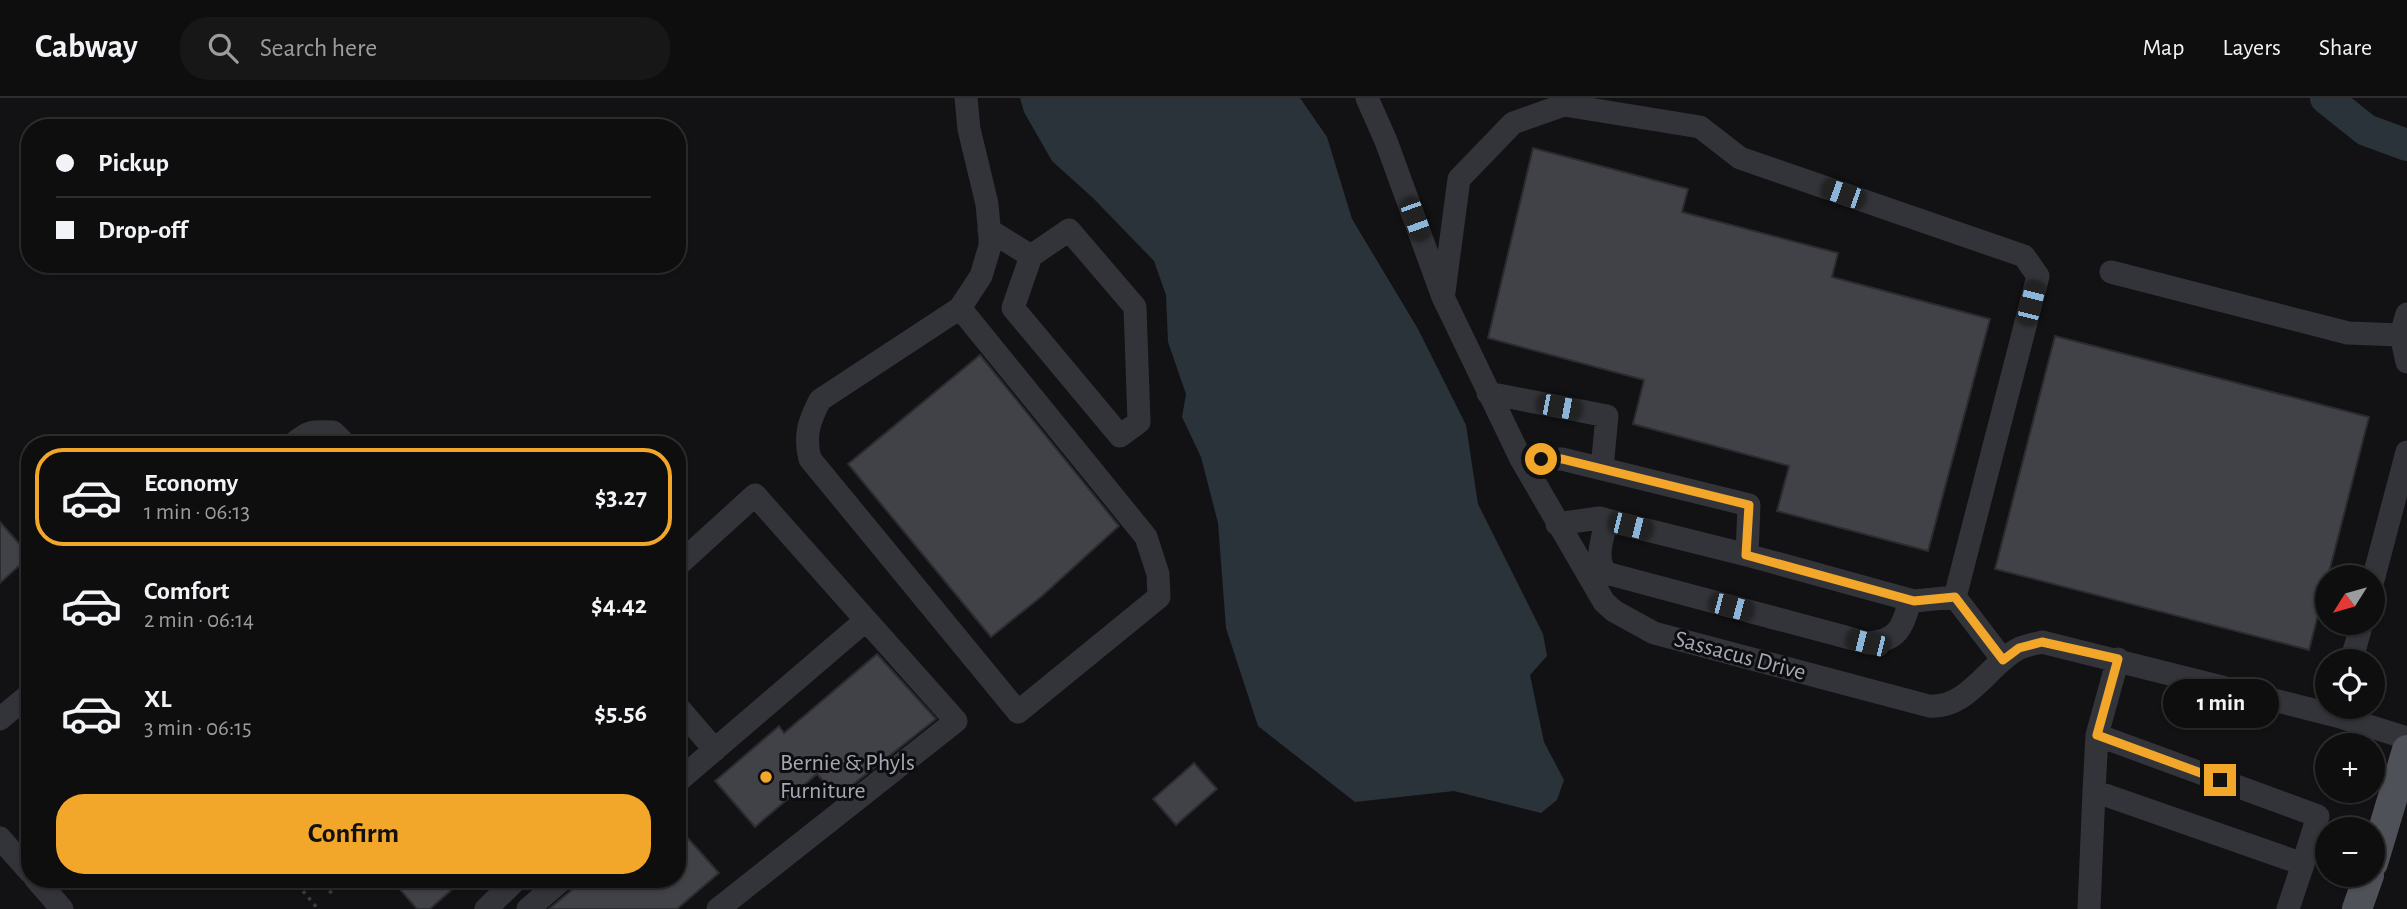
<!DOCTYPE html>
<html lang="en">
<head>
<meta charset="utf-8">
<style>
  body { margin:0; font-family:"Alegreya Sans",sans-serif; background:#171718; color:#f1f3f6; height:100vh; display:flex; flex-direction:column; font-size:26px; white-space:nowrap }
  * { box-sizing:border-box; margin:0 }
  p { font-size:23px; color:#9b9c9e }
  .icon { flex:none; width:38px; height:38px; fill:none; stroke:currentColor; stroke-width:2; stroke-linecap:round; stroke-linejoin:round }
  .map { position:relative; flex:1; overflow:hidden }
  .drawer { position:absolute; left:21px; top:338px; width:665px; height:452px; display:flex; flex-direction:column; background:#0e0e0f; border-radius:28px; box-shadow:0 2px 5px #0004,0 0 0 2px #2e2e2f }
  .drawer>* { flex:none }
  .guide { position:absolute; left:21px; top:21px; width:665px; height:154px; border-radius:28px; box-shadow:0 2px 5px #0004,0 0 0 2px #2e2e2f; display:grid; align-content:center; height:154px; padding:0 35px; background:#0e0e0f }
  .needle { width:46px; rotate:233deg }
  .fabs { position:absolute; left:2315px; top:467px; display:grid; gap:14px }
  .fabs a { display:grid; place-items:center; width:70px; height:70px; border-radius:50%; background:#0e0e0f; box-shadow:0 2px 5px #0004,0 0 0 2px #2e2e2f; font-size:35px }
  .end { position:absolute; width:32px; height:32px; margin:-16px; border:9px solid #f2a72b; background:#111; box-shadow:0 0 0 4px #111 }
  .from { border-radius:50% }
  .bubble { position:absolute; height:49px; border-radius:24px; background:#0e0e0f; box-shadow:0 2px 5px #0004,0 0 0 2px #2e2e2f; font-size:23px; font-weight:600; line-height:49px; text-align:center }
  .car { position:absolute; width:21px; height:42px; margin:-21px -10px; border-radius:9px; box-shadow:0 0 5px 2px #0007; background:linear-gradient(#222 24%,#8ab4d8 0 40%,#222 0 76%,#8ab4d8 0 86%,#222 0) }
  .guide b { display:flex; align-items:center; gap:24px; height:66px; font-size:26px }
  .guide b+b { border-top:2px solid #2e2e2f }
  .guide i { width:18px; height:18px; background:#f1f3f6 }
  ul { padding:12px 0 0; list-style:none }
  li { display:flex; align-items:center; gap:21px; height:98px; margin:0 14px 10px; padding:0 21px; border:4px solid transparent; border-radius:28px }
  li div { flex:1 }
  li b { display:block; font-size:26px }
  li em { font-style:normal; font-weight:600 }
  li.current { border-color:#f2a72b }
  li>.icon { width:63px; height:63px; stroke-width:1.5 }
  .action { display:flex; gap:14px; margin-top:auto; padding:14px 35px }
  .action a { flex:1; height:80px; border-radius:28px; background:#f2a72b; color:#111; font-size:28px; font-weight:600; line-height:80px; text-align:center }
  header { display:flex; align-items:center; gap:42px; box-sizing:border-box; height:98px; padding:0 35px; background:#0e0e0f; border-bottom:2px solid #2e2e2f }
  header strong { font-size:33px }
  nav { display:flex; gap:38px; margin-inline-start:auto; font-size:24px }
  .search { width:490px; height:63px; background:#171718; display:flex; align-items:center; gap:18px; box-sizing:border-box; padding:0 24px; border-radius:28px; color:#9b9c9e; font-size:26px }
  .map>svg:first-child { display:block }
  .water { fill:#2a3339 }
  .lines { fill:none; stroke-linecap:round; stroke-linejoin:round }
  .river { stroke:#2a3339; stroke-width:32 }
  .building { fill:#414247; stroke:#2c2c30; stroke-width:2 }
  .path { stroke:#393b40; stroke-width:3.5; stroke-dasharray:3.5 5; stroke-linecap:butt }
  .minor { stroke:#333439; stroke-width:23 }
  .major { stroke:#4f5158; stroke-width:30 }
  .route { stroke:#f2a72b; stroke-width:9 }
  .poi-dot { fill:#f2a72b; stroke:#0d0d0f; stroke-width:2.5 }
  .labels { text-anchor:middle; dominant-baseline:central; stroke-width:6; stroke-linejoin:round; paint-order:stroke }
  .street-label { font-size:24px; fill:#a3a9b4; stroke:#0d0d0f }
  .poi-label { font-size:24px; fill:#a3a9b4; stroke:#0d0d0f; text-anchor:start }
</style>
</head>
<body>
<header>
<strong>Cabway</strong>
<div class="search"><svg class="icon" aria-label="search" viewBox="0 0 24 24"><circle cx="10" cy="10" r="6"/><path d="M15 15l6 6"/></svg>Search here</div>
<nav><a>Map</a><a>Layers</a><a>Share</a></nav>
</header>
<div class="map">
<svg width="2407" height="811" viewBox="0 0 2407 811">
  <rect width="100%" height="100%" fill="#121214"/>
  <path class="water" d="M1020,0H1300L1327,39L1352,121L1418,231L1466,327L1478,406L1543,536L1547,558L1530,577L1544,644L1564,682L1557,702L1541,715L1454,693L1355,704L1258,628L1226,530L1218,425L1201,359L1182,319L1186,296L1168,244L1166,197L1154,163L1093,100L1052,63L1024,14Z"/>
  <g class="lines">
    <path class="river" d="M2326,0L2366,32L2407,47"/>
  </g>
  <path class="building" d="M1533,50L1688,91L1682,114L1838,155L1832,179L1990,221L1928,453L1777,413L1789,368L1633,326L1644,282L1488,240Z
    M2055,238L2369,319L2309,552L1995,471Z
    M980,257L1119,428L1042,498L991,539L848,366Z
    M0,424L30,458L0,485Z
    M877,556L936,621L837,699L817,676L755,729L715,683L779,628L784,635Z
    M1194,665L1217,691L1176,727L1153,701Z
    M677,728L719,775L677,811H549L573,791L578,780H677Z
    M390,780H465L430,811H417Z"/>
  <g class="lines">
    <path class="path" d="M292,780L318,811
      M318,780L335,799
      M332,780L343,793
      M301,791L314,780"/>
    <path class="minor" d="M1367,0L1386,43L1443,199L1521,361L1604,504L1614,513L1654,535L1929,608C1969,611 1989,565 2020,550C2027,547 2035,546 2042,544L2337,618L2407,640
      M989,132L1031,158L1013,210L1120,338L1139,324L1135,209L1069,132L1031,158
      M2111,174L2348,235L2401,237L2407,264
      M1444,194L1459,81L1513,25L1564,7L1700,29L1740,60L2024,158L2038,178L1955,499L2003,562
      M960,210L1146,439L1158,476L1159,499L1018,614L810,361C804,338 809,323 820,302L960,210L981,178L990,148V139L987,106L969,31L966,0
      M2401,237L2407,216
      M1488,295L1607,318L1602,370
      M293,346C308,333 312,333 333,334L345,346
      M1521,361H1562L1749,407L1747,457L1914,503L1955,499
      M1607,422C1603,439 1594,460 1606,475L1868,545C1898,543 1903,529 1910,502
      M1557,426L1599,420L1747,457
      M677,468L755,397L866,522
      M2373,482L2407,354
      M2118,561L2097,637L2318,718L2303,766
      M2351,564L2362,525
      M677,608L715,652
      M0,621L30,596
      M677,684L866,522L956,623L718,811
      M2094,693L2097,637
      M0,740L30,774
      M35,780L62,811
      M486,811L518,780
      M528,811L564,780
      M2089,811L2094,693L2303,766L2288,811"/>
    <path class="major" d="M2373,765L2407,652
      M2357,811L2369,777"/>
  </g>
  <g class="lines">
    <path class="route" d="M1541,361H1562L1749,407L1746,457L1914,503L1955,499L2003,562L2019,550L2042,544L2118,561L2097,637L2220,682"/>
  </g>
  <circle class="poi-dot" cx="766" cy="679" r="7"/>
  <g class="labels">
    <g class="street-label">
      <text transform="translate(1740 558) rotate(15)">Sassacus Drive</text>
    </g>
    <g class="poi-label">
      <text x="780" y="665">Bernie &amp; Phyls<tspan x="780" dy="28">Furniture</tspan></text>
    </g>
  </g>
</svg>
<div class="fabs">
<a><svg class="needle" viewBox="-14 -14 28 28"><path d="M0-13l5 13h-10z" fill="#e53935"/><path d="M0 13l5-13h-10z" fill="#9b9c9e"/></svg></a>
<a><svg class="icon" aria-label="locate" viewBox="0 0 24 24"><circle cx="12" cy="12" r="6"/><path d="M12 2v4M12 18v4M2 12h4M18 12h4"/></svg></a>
<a>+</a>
<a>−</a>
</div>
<i class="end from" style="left:1541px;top:361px"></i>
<i class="end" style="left:2220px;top:682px"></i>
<div class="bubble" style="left:2163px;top:581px;width:116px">1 min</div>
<i class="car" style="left:1843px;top:96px;rotate:289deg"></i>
<i class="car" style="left:1415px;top:121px;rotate:160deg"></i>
<i class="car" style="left:2031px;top:205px;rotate:14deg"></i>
<i class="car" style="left:1559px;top:309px;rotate:101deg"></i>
<i class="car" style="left:1630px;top:428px;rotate:104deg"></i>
<i class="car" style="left:1731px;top:509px;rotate:105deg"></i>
<i class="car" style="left:1868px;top:545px;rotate:284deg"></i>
<div class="guide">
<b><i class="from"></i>Pickup</b>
<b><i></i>Drop-off</b>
</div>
<section class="drawer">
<ul>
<li class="current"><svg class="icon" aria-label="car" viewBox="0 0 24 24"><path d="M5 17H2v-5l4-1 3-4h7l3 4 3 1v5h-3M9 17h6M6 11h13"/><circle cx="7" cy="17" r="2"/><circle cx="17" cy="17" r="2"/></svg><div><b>Economy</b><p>1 min · 06:13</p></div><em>$3.27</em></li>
<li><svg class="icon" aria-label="car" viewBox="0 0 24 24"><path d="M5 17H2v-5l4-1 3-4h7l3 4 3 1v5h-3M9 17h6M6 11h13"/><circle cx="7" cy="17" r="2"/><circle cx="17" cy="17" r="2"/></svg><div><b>Comfort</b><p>2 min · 06:14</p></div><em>$4.42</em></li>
<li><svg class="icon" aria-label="car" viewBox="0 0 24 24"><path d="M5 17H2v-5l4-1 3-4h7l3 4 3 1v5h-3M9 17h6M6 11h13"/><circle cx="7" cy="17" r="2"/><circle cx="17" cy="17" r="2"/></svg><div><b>XL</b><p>3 min · 06:15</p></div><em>$5.56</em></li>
</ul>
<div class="action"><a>Confirm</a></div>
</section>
</div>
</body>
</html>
